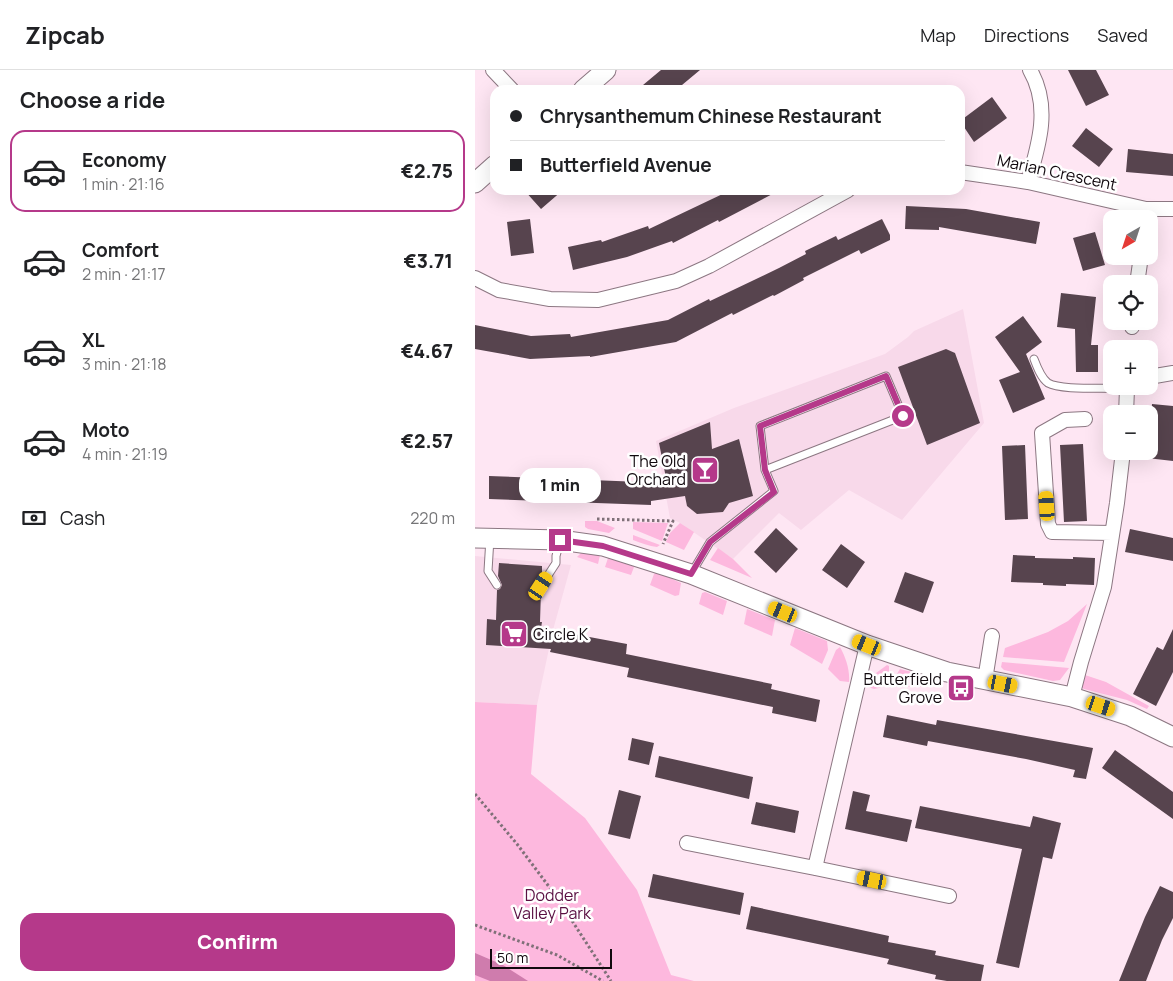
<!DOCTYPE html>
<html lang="en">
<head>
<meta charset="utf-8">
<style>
  body { margin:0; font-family:Manrope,sans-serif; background:#f2f2f2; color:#202124; height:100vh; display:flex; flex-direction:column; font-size:19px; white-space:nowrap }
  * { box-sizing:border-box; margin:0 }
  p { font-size:16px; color:#757577 }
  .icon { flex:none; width:28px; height:28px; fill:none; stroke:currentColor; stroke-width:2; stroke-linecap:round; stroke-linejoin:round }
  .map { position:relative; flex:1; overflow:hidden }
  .sheet { display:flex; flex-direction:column; background:#fff; width:475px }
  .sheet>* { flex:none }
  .banner { position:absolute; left:15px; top:15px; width:475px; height:110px; border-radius:15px; box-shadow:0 5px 20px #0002; display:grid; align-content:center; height:110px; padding:0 20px; background:#fff }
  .needle { width:32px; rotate:219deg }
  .buttons { position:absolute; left:628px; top:140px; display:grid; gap:10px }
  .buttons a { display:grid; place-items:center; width:55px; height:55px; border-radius:10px; background:#fff; box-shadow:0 5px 20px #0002; font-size:25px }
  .scale { position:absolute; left:15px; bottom:12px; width:122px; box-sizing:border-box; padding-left:5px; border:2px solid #11090e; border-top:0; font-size:14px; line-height:18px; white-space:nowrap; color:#11090e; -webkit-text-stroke:4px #fff; paint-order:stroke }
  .end { position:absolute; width:22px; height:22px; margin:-11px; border:6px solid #b5398a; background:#fff; box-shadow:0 0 0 2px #fff }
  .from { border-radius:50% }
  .bubble { position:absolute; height:35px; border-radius:15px; background:#fff; box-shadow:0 5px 20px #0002; font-size:16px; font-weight:800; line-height:35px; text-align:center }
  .car { position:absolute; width:15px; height:30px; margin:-15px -8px; border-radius:6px; box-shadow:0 0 4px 1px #0007; background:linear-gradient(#f5c518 24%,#345 0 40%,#f5c518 0 76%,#345 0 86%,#f5c518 0) }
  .banner b { display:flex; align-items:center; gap:18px; height:48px; font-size:19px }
  .banner b+b { border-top:1px solid #e0e0e0 }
  .banner i { width:12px; height:12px; background:#202124 }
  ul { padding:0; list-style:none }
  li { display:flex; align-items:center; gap:15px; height:82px; margin:0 10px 8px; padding:0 10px; border:2px solid transparent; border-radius:15px }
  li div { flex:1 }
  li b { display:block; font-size:19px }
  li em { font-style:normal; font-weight:800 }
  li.active { border-color:#b5398a }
  li>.icon { width:45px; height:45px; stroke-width:1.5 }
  h2 { padding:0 20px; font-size:22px; line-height:60px }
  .pay { display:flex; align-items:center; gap:12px; height:55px; padding:0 20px; font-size:19px }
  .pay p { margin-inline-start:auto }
  .primary-button { display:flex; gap:10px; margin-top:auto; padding:10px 20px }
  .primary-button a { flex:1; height:58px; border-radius:15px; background:#b5398a; color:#fff; font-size:20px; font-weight:800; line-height:58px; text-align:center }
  header { display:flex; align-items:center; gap:30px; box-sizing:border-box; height:70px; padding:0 25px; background:#fff; border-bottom:1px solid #e0e0e0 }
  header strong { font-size:24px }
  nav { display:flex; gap:28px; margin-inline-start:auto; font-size:18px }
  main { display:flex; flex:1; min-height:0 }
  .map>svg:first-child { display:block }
  .built { fill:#f8d9ea }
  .green { fill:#fdb8de }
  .water { fill:#cf7cad }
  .building { fill:#57444e }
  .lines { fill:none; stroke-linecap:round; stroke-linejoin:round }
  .lane-casing { stroke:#8c7782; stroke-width:9 }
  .street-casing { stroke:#8c7782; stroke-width:16 }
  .secondary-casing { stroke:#8c7782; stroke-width:21 }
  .path { stroke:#7f7078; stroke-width:3; stroke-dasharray:2.5 2.5; stroke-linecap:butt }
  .lane { stroke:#fff; stroke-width:7 }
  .street { stroke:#fff; stroke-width:14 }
  .secondary { stroke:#fff; stroke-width:19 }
  .route { stroke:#b5398a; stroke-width:6 }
  .labels { text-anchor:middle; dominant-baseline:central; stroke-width:5; stroke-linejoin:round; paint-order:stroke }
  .street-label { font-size:16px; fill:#11090e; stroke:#fff }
  .poi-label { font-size:16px; fill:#11090e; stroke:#fff; text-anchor:end }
  .park-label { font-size:16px; fill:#5a0f42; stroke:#fff }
</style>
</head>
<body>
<header>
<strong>Zipcab</strong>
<nav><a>Map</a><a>Directions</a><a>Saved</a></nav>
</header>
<main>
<section class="sheet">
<h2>Choose a ride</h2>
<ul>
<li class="active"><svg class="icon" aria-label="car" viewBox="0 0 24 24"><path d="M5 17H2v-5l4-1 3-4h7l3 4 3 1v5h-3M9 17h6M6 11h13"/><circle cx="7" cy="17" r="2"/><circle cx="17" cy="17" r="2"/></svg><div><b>Economy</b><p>1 min · 21:16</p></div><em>€2.75</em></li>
<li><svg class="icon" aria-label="car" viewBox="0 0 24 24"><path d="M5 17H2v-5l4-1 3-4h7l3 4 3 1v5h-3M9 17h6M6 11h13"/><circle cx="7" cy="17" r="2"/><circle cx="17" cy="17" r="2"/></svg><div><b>Comfort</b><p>2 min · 21:17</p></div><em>€3.71</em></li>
<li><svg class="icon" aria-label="car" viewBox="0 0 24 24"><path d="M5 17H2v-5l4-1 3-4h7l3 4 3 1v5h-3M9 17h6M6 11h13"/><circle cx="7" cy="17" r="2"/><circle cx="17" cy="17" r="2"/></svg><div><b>XL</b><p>3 min · 21:18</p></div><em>€4.67</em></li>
<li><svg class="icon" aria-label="car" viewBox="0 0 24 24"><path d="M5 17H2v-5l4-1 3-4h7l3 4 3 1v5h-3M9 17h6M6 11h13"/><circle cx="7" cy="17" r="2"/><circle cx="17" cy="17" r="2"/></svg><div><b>Moto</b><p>4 min · 21:19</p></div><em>€2.57</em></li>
</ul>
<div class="pay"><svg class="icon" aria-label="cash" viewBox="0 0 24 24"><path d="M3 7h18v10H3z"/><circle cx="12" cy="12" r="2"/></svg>Cash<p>220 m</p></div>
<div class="primary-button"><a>Confirm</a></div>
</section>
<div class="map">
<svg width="698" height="911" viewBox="0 0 698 911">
  <rect width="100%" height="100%" fill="#fee6f3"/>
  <path class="built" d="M488,239L509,353L427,450L374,420L326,460L304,443L258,489L205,453L195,448L181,371L259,338L410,284L433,267L439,261Z
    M0,486L96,495L78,560L62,635L0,632Z"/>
  <path class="green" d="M110,451H122L140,458L134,463L113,459L110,457Z
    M158,452L193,453L187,471L158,459Z
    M205,453L219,462L209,480L191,472L195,463Z
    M158,465L185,475L182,477C174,476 166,473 158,470Z
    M243,478L258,489L277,508L235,490Z
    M106,483L125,485L123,494L102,487Z
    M135,487L158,494L159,497L156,505L130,497L133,488Z
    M182,502L206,513L204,525L200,526L175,515L179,504Z
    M230,522L252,531L248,545L224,534L227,523Z
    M612,534L589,592L528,587L530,578L573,562L593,551Z
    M272,539L300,550L297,566L269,554Z
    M320,558L352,571L353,580L347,594L315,575Z
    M365,577C371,588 375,600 374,612L365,611L353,599L361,580Z
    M527,592L594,598L585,610L578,611L529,600L526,597Z
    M412,595L414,596V616L399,619L390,616L401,603Z
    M425,599L452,606L451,617H421L422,604Z
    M607,604L631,612L674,636L672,639L652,630L609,619L606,617Z
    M0,632L62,635L56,704L110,748L162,820L196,905L219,911H0Z"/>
  <path class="water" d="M0,883L28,895L53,911H15L0,905Z"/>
  <path class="building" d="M186,0H225L201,20H162Z
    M593,0H621L634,25L611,36Z
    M517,27L532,48L499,72L485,51Z
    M611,58L638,79L624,97L597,76Z
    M653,79L698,84V106L651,102Z
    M49,120H88L66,139Z
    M256,120H305L244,152L243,150L198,173L197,171L152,187L98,200L93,177L126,170L127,172L173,156L174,159Z
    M431,136L491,139L565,152L561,174L464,157V160L430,159Z
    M55,149L59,183L36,186L32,152Z
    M407,149L415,165V170L386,184L384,180L328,208L329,210L299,226L298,225L258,245L257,243L201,272L115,287V286L55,289L0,279V255L56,266L95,264L96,267L193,250L234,229L235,231L304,198L331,184L330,181L361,166L363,170Z
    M620,162L630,195L608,201L598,168Z
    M586,223L621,227L616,275H623V302H601L600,259L582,257Z
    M548,246L567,272L551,284L570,329L538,343L524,310L545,302L520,267Z
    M471,279L480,283L505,353L452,375L423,297Z
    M677,334L698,336V391L672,388Z
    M235,352L237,379L264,369L278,426L254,433L248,442L222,444L212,436L210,426L176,431V435L14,429V406L192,413L184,373Z
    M608,374L612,451L589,452L585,375Z
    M550,375L553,449L530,450L527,376Z
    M301,458L323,479L301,503L279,482Z
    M655,459L698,468V491L650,482Z
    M366,474L390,492L372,518L347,500Z
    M538,485L560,486V488L598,489V487L620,488L619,515L591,514V516L568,515V513L536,512Z
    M24,493L67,496V505L61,516L63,520L66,521L65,552H67L66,558L152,574L151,584L297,614L296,619L345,630L341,652L297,643L298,637L152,607L154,598L75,582L76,579L11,575L12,549L21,550L22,520L25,519L27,515L23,506Z
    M430,502L459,512L448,543L419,532Z
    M698,559V602L681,636L658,624L682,577L688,580Z
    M412,645L461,655L462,650L618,678L611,709L598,707L600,700L551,689L453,671L452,676L408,667Z
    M157,668L179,673L174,695L153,690Z
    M640,680L698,722V749L627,698Z
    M184,686L278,707L274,729L180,707Z
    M144,720L166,726L155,769L133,764Z
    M378,721L395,725L391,741L437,750L432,772L370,759Z
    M281,732L324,741L320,763L276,754Z
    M445,736L555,757L558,746L586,753L577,789L568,787L544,898L521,893L547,779L440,758Z
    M178,804L269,823L265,845L173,827Z
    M685,816L698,822V848L687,870L671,911H644L670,847Z
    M276,836L414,866L413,872L461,881L460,885L509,895L506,911H472L460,909L461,905L412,894L414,889L271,859Z"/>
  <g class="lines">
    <g class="lane-casing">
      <path id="lane" d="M559,289C562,297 566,308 573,313C587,321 634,317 652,319
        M15,468L13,501L22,515
        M216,504L235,472L299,421L290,400L285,356L411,306L428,346L290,400
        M66,516L81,493V486L85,471"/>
    </g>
    <g class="street-casing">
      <path id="street" d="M18,0L37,20
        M485,102L553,112L671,139H698
        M553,112C564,75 576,36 555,0
        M0,208L24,220L75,229L123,230L201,211L234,196L373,120
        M662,214L666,186
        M657,257L658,251
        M674,307L698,303
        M651,344L652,319L655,316
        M610,349L590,350L567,363L573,454L577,462L637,463
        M510,610L517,566
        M597,627L606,592L629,517L642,433L648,381
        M212,773L340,798L474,826
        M340,798L392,575"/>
    </g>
    <g class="secondary-casing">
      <path id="secondary" d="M108,20L131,0
        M0,113L20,95
        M0,468L85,470L128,476L216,504L392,575L472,602L597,627L655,646L698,667"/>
    </g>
    <path class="path" d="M122,449L198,451L188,474
      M0,724L42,774L81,826L136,911
      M0,855L82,885L128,911"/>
    <use href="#lane" class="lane"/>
    <use href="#street" class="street"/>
    <use href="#secondary" class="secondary"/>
  </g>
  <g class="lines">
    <path class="route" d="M85,470L128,476L216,504L235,472L299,422L290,400L285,356L411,306L428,346"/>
  </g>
  <defs>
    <g id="bar-square" transform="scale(1.4375)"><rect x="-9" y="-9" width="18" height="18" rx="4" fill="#b5398a" stroke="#fff"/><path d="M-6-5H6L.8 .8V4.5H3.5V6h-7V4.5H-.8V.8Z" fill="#fff"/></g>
    <g id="supermarket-square" transform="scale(1.4375)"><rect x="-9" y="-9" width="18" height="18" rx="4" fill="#b5398a" stroke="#fff"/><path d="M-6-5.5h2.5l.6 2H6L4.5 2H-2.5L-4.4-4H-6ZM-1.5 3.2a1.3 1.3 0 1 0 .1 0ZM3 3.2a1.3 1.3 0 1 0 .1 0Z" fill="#fff"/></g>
    <g id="bus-square" transform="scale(1.4375)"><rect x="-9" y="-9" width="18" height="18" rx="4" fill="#b5398a" stroke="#fff"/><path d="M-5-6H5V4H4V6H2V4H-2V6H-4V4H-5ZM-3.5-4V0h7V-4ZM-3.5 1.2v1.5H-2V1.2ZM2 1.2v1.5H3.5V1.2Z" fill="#fff"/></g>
  </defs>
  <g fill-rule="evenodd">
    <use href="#bar-square" x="230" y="400"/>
    <use href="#supermarket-square" x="39" y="564"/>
    <use href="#bus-square" x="486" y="618"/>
  </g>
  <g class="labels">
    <g class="street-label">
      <text transform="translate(582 102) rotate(12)">Marian Crescent</text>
    </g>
    <g class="poi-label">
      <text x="211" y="391">The Old<tspan x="211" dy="18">Orchard</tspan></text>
      <text x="58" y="564" text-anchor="start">Circle K</text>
      <text x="467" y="609">Butterfield<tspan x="467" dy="18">Grove</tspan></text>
    </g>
    <g class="park-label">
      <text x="77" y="825">Dodder<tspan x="77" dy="18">Valley Park</tspan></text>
    </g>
  </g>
</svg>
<div class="buttons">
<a><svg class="needle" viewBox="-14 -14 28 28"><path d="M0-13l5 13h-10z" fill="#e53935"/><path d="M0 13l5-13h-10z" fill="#757577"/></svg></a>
<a><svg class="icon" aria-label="locate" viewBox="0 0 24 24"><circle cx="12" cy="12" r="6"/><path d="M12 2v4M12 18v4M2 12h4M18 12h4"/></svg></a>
<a>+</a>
<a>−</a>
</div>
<div class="scale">50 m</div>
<i class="end from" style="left:428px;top:346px"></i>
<i class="end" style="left:85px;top:470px"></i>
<div class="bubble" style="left:44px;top:398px;width:82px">1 min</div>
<i class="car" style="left:572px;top:436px;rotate:356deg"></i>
<i class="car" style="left:66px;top:516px;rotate:33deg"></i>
<i class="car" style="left:308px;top:542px;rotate:292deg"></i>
<i class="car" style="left:392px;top:575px;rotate:292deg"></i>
<i class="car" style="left:528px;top:614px;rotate:101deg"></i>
<i class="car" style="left:626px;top:636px;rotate:108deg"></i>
<i class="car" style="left:397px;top:810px;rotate:282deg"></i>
<div class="banner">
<b><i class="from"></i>Chrysanthemum Chinese Restaurant</b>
<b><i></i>Butterfield Avenue</b>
</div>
</div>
</main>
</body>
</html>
